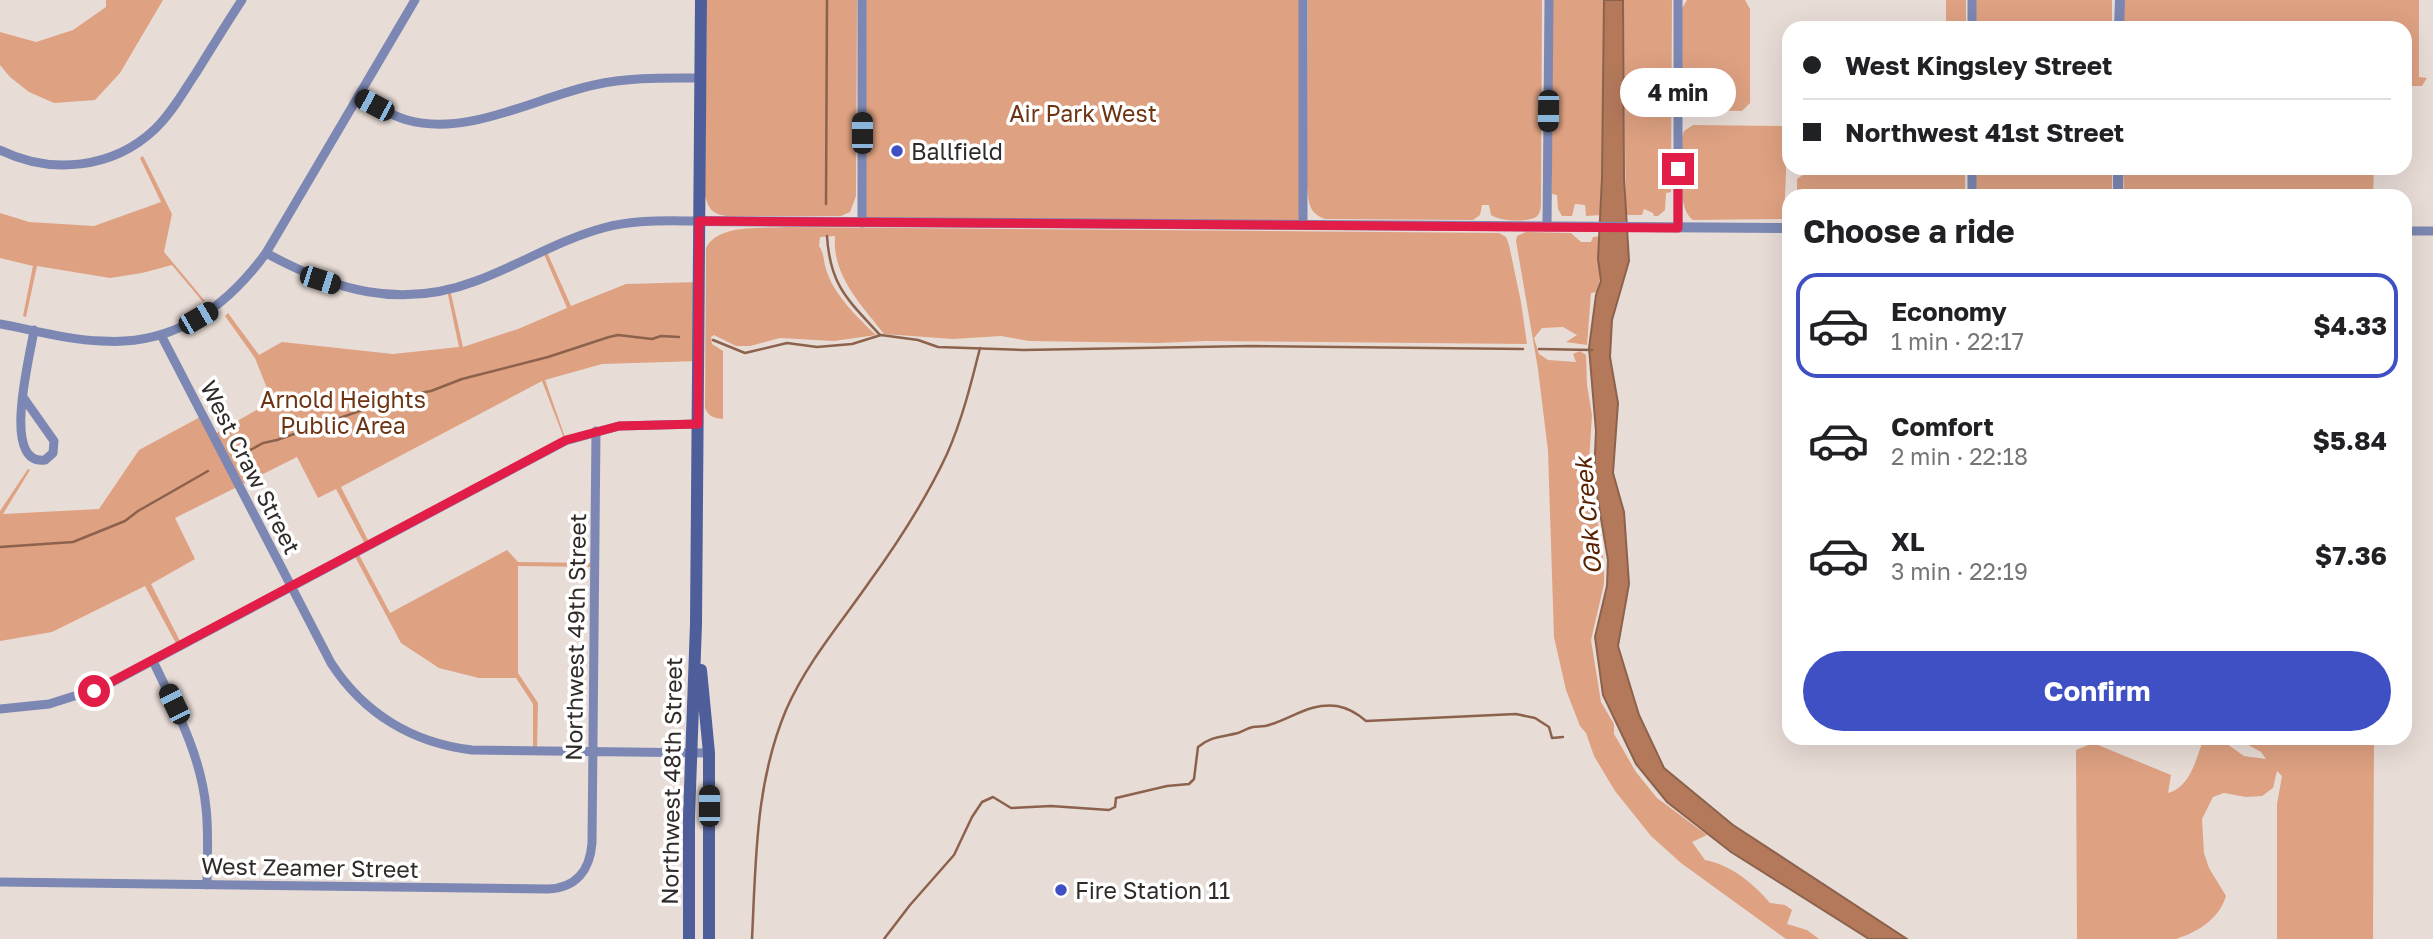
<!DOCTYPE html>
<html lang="en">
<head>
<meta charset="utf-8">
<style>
  body { margin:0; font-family:"Golos Text",sans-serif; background:#f6f6f6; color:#202124; height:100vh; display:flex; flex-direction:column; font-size:26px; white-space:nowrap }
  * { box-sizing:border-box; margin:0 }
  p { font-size:23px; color:#757577 }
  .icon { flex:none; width:38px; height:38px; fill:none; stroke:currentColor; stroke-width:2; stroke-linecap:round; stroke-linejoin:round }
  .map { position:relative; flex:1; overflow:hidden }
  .details { position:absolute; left:1782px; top:189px; width:630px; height:556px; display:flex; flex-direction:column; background:#fff; border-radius:21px; box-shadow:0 7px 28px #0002 }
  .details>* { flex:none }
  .guide { position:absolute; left:1782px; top:21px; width:630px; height:154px; border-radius:21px; box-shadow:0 7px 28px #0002; display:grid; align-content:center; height:154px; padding:0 21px; background:#fff }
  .end { position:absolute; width:32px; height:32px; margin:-16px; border:9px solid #e11d48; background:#fff; box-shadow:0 0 0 4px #fff }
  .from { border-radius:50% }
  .bubble { position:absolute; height:49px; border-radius:24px; background:#fff; box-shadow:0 7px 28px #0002; font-size:23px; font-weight:700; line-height:49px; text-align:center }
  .car { position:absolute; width:21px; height:42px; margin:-21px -10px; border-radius:9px; box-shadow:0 0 5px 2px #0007; background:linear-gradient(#222 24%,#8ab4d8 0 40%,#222 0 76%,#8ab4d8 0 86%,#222 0) }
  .guide b { display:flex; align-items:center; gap:24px; height:66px; font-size:26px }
  .guide b+b { border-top:2px solid #e0e0e0 }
  .guide i { width:18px; height:18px; background:#202124 }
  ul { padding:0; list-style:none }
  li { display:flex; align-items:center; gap:21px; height:105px; margin:0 14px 10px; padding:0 7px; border:4px solid transparent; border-radius:21px }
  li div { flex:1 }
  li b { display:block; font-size:26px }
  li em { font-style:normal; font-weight:700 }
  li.active { border-color:#3f50c4 }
  li>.icon { width:63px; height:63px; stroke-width:1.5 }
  h2 { padding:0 21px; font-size:32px; line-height:84px }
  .button { display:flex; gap:14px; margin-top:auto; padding:14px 21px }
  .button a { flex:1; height:80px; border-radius:42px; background:#3f50c4; color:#fff; font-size:28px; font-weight:700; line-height:80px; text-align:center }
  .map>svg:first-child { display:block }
  .green { fill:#dea182 }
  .water { fill:#b4795b; stroke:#8c624c; stroke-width:2 }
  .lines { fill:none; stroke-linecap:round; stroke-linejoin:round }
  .stream { stroke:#8c624c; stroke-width:2.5 }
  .minor { stroke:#7c88b3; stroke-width:9 }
  .tertiary { stroke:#7c88b3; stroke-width:10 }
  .secondary { stroke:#4e5e9a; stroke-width:12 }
  .route { stroke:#e11d48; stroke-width:9 }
  .poi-dot { fill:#3f50c4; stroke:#fff; stroke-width:2.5 }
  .labels { text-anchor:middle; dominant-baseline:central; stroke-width:7; stroke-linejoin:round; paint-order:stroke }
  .park-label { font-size:23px; fill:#6d3413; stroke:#fff }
  .poi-label { font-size:23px; fill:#302b29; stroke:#fff; text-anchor:start }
  .street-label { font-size:23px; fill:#302b29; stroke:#fff }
  .water-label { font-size:24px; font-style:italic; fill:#582200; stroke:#fff }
</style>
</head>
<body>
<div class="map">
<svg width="2433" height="939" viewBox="0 0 2433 939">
  <rect width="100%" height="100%" fill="#e8dcd6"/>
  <path class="green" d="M106,0H163L120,73L95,100L54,103L29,92L10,77L0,65V32L36,42L73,30L106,7Z
    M707,0H857L856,196L850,212L841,216H726C712,214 708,208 705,195Z
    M862,0H1303V225L862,223Z
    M1308,0H1542L1541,201C1541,207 1541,213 1536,217C1526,223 1499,221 1491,215L1489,205H1482L1480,215L1473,220L1325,219C1308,213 1309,202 1307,186Z
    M1552,0H1604L1601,215L1586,216L1585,205L1575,204L1572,216H1562L1558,209L1557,195L1552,194Z
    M1623,0H1672L1671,192L1666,193L1665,210L1658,216H1654L1653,213L1644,209L1642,215H1626Z
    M1687,0H1745L1750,9V103L1742,111L1695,110L1686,107L1681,99V10Z
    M1946,0H1966V28H1946Z
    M1976,0H2112V28H1976Z
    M2124,0H2419V77L2427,78L2422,86H2405L2404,28H2123Z
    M1693,125L1785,126L1786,173L1784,219L1693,220C1676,208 1682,161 1681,140L1684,131Z
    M143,156L172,214L164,252L205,301L203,302L172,265L142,273L110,278L37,266L26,317L23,316L33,266L0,258V213L29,222L94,226L161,202L140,158Z
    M1931,168H1963L1965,173V196H1797V179L1804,174H1926Z
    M1976,168H2112V196H1976Z
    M2123,168H2374L2373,196H2124Z
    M787,227L1499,233L1506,237L1509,245L1521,302L1527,344L1206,341L1158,343L1029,341L1001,336L953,339L884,334C861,304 832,276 835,236L820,237L819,246C825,255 823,262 827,272C835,296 858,318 876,335L834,341L780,338L750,346H736L714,335L711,337L712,344L723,351V419C714,418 709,417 705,408L706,248C718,223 763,229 787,227Z
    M1526,232L1571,233L1581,242H1591L1593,237L1600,236C1599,254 1603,275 1597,292L1591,293L1587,345L1566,342L1577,335L1563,327L1542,328L1534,338L1539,354L1548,360L1576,362L1573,354L1580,351L1586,355L1587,385L1592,415L1589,461L1604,566V584L1591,640L1601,702L1614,724V734L1636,772L1657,798L1707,835L1692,842L1705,860C1731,865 1753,883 1770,903L1785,905L1792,910L1787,924L1807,930L1819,939H1786L1681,863L1651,836L1615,791L1594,756L1586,733L1580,726L1566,690L1554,637L1548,451L1538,369L1516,241L1517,236Z
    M546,250L571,306L626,284L699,282L698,361L602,364L545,380L566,440L565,441L542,381L341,487L370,544L366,546L336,489L318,498L297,457L175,518L195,559L151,584L182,645L178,647L145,586L52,632L0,641V511L28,469L30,470L3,514L99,509L139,450L202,416L213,435L272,401L255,358L225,316L228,313L259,355L282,342L393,354L459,347L447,290L450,289L463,347L518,329L567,308L543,252Z
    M507,550L518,562L595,563V567L518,566V673L538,703L537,751H533V704L516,678H479L439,668L401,643L353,553L357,551L390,613Z
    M2204,738L2220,739L2244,756L2266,759L2261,752L2238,739H2374L2373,939H2277V804L2282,776L2277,771L2273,788L2262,796L2246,797L2224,793L2213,797L2202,819L2204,853L2209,868L2226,896C2219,919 2198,932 2176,939H2077L2076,750L2093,743L2171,775L2168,793C2191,787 2196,758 2204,738Z"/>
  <path class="water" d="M1604,0H1623L1624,178L1629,261L1612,320L1610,357L1618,403L1613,473L1624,512L1629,584L1618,646L1639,715L1664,768L1733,825L1907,939H1869L1731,852L1667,802L1636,764L1603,695L1595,637L1607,586L1608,560L1594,477L1596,431L1589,348L1596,295L1601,281L1598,259L1602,178Z"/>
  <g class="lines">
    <path class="stream" d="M826,204L827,0
      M827,236C830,286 848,300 880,335
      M713,340L745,353L787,343L817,347L852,344L881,335L918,340L938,347L1023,350L1251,346L1523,349
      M1539,349L1592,350
      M245,453L263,443L277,440L368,408L383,400L431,391L462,379L548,357L609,337L618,335L652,339L661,336L679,337
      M0,547L73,542L125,521L138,511L208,471
      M752,939C756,860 755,784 786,710C807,662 841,623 870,581C899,541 926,499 947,454C962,420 971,384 980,348
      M884,939L910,905L954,855L972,817L982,802L993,797L1011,808L1051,806L1109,810L1115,807L1116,798L1167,786L1189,784L1194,779L1198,747C1211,736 1222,737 1238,733C1243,731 1248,728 1253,727C1258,726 1264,727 1269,725C1292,718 1312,702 1337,706C1348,708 1358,714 1366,721L1516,714L1535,718L1549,727L1552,738L1563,737"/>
    <path class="minor" d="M1678,0V227
      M1972,0V28
      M358,97C374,105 390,115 407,120C468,137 534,98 594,85C629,77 664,78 700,78
      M0,150C51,175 113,169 155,129C172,113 183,92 196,73C211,49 226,24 242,0
      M1972,168V196
      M862,223V0
      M1303,225V0
      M1547,227L1549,0
      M2404,231H2433
      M266,253C334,290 400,310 476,281C519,265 559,240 603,228C635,219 667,221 699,221
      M0,324C33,330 68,340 102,341C173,346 226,308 266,253L415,0
      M161,335L331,663C364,714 413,743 472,750L709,753
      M23,397L54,441L53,453L45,460C0,466 31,353 34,330
      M153,661C176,709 201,755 206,808C209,834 207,860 207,885
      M0,709L49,704L103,687L565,441L619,426L697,424
      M0,882L548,889C576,888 590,870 592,843L596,431"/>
    <path class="tertiary" d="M2119,28L2120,0
      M2118,196V168
      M699,221L1788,228"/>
    <path class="secondary" d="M701,670L709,753V939
      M689,939V816L696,624L701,0"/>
  </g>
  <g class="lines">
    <path class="route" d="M94,691L566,440L619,426L698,424L699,221L1678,228V169"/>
  </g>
  <g class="poi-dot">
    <circle cx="897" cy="151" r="7"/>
    <circle cx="1061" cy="890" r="7"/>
  </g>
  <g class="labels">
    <g class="park-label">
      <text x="1083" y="113">Air Park West</text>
      <text x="343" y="399">Arnold Heights<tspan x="343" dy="26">Public Area</tspan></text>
    </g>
    <g class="poi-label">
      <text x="911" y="151">Ballfield</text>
      <text x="1075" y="890">Fire Station 11</text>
    </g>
    <g class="street-label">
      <text transform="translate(251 467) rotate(63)">West Craw Street</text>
      <text transform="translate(575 637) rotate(-89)">Northwest 49th Street</text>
      <text transform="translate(671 781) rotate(-89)">Northwest 48th Street</text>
      <text transform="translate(310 867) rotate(1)">West Zeamer Street</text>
    </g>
    <g class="water-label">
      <text transform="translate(1587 516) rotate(-95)">Oak Creek</text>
    </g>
  </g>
</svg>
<i class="end from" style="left:94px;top:691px"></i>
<i class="end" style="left:1678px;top:169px"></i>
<div class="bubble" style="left:1620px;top:68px;width:116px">4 min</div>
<i class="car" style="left:374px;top:105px;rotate:298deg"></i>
<i class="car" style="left:1548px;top:111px;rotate:181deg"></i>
<i class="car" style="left:862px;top:133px;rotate:0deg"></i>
<i class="car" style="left:320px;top:280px;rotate:108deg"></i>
<i class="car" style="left:198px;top:318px;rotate:60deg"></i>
<i class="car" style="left:174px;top:704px;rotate:334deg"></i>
<i class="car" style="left:709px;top:806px;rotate:0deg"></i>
<div class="guide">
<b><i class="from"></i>West Kingsley Street</b>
<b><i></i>Northwest 41st Street</b>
</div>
<section class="details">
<h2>Choose a ride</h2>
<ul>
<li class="active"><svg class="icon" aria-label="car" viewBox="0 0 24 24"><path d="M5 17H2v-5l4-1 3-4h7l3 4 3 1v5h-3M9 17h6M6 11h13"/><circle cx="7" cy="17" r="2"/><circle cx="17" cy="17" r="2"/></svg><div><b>Economy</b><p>1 min · 22:17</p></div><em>$4.33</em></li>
<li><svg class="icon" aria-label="car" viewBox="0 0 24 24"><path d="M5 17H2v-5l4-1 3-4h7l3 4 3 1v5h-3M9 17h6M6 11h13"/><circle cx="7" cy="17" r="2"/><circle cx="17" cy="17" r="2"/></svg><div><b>Comfort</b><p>2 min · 22:18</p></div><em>$5.84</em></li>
<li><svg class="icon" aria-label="car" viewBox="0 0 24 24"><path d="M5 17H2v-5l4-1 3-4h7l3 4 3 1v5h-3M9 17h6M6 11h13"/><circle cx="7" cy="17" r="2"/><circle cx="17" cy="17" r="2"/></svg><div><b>XL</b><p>3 min · 22:19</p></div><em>$7.36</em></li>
</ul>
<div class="button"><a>Confirm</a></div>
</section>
</div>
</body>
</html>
